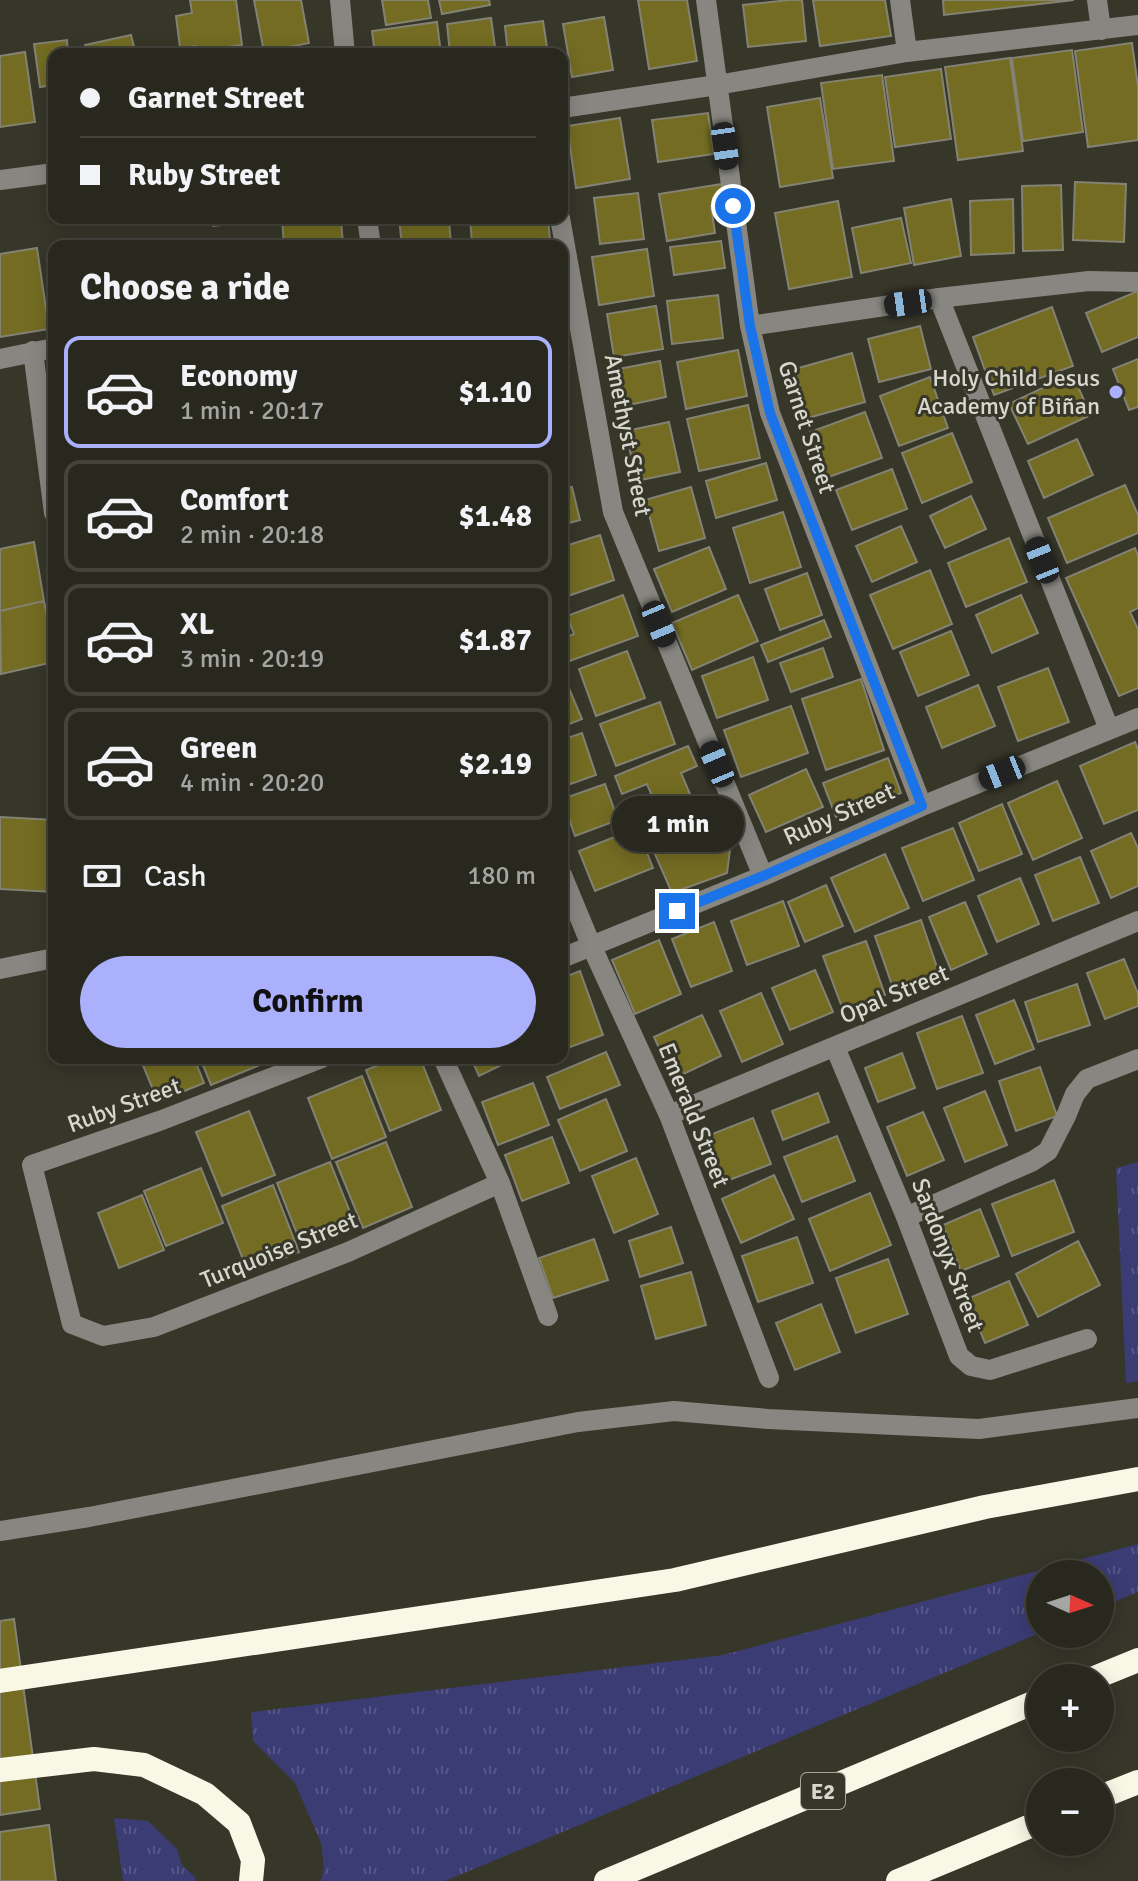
<!DOCTYPE html>
<html lang="en">
<head>
<meta charset="utf-8">
<style>
  body { margin:0; font-family:Signika,sans-serif; background:#303028; color:#f1f3f6; height:100vh; display:flex; flex-direction:column; font-size:30px; white-space:nowrap }
  * { box-sizing:border-box; margin:0 }
  p { font-size:26px; color:#a5a6a4 }
  .icon { flex:none; width:44px; height:44px; fill:none; stroke:currentColor; stroke-width:2; stroke-linecap:round; stroke-linejoin:round }
  .map { position:relative; flex:1; overflow:hidden }
  .side { position:absolute; left:48px; top:240px; width:520px; height:824px; display:flex; flex-direction:column; background:#28281f; border-radius:16px; box-shadow:0 4px 20px #0003,0 0 0 2px #44443d }
  .side>* { flex:none }
  .banner { position:absolute; left:48px; top:48px; width:520px; height:176px; border-radius:16px; box-shadow:0 4px 20px #0003,0 0 0 2px #44443d; display:grid; align-content:center; height:176px; padding:0 32px; background:#28281f }
  .needle { width:52px; rotate:93deg }
  .buttons { position:absolute; left:1026px; top:1560px; display:grid; gap:16px }
  .buttons a { display:grid; place-items:center; width:88px; height:88px; border-radius:50%; background:#28281f; box-shadow:0 4px 20px #0003,0 0 0 2px #44443d; font-size:40px }
  .end { position:absolute; width:36px; height:36px; margin:-18px; border:10px solid #1a73e8; background:#fff; box-shadow:0 0 0 4px #fff }
  .from { border-radius:50% }
  .bubble { position:absolute; height:56px; border-radius:28px; background:#28281f; box-shadow:0 4px 20px #0003,0 0 0 2px #44443d; font-size:26px; font-weight:700; line-height:56px; text-align:center }
  .car { position:absolute; width:24px; height:48px; margin:-24px -12px; border-radius:10px; box-shadow:0 0 6px 2px #0007; background:linear-gradient(#222 24%,#8ab4d8 0 40%,#222 0 76%,#8ab4d8 0 86%,#222 0) }
  .banner b { display:flex; align-items:center; gap:28px; height:76px; font-size:30px }
  .banner b+b { border-top:2px solid #44443d }
  .banner i { width:20px; height:20px; background:#f1f3f6 }
  ul { padding:0; list-style:none }
  li { display:flex; align-items:center; gap:24px; height:112px; margin:0 16px 12px; padding:0 16px; border:4px solid #44443d; border-radius:16px }
  li div { flex:1 }
  li b { display:block; font-size:30px }
  li em { font-style:normal; font-weight:700 }
  li.on { border-color:#aab0fc }
  li>.icon { width:72px; height:72px; stroke-width:1.5 }
  h2 { padding:0 32px; font-size:36px; line-height:96px }
  .pay { display:flex; align-items:center; gap:20px; height:88px; padding:0 32px; font-size:30px }
  .pay p { margin-inline-start:auto }
  .cta { display:flex; gap:16px; margin-top:auto; padding:16px 32px }
  .cta a { flex:1; height:92px; border-radius:48px; background:#aab0fc; color:#111; font-size:32px; font-weight:700; line-height:92px; text-align:center }
  .map>svg:first-child { display:block }
  .grass { fill:url(#grass-tufts) }
  .building { fill:#736c22; stroke:#838273; stroke-width:2 }
  .lines { fill:none; stroke-linecap:round; stroke-linejoin:round }
  .minor { stroke:#878680; stroke-width:20 }
  .highway { stroke:#f9f8e7; stroke-width:24 }
  .route { stroke:#1a73e8; stroke-width:10 }
  .poi-dot { fill:#aab0fc; stroke:#363629; stroke-width:3 }
  .labels { text-anchor:middle; dominant-baseline:central; stroke-width:6; stroke-linejoin:round; paint-order:stroke }
  .shield { fill:#363629; stroke:#a7a79d; stroke-width:2 }
  .shield-label { font-size:22px; font-weight:bold; fill:#d7d7cf }
  .poi-label { font-size:24px; fill:#d7d7cf; stroke:#363629; text-anchor:end }
  .street-label { font-size:24px; fill:#d7d7cf; stroke:#363629 }
</style>
</head>
<body>
<div class="map">
<svg width="1138" height="1881" viewBox="0 0 1138 1881">
  <defs>
    <pattern id="grass-tufts" width="24" height="20" patternUnits="userSpaceOnUse" patternTransform="scale(2)"><rect width="24" height="20" fill="#3b3c74"/><path d="M3 7l-1-3M5 7V3M7 7l1-3M15 17l-1-3M17 17v-4M19 17l1-3" fill="none" stroke="#575787"/></pattern>
  </defs>
  <rect width="100%" height="100%" fill="#363629"/>
  <path class="grass" d="M1138,1162V1381L1126,1383L1116,1168Z
    M1138,1544V1592L1100,1608V1574H1040V1633L445,1881H321L324,1868L321,1843L295,1783L253,1741L251,1712L723,1655Z
    M114,1818L148,1821L177,1849L182,1865L195,1877V1881H123Z"/>
  <path class="building" d="M190,0H236L242,45L197,51L196,46L180,48L176,16L192,13Z
    M254,0H301L309,43L264,52Z
    M382,0H428L431,18L386,25Z
    M439,0H489L490,5L442,14Z
    M638,0H687L697,61L649,69Z
    M789,0H802L806,41L748,47L743,5Z
    M813,0H885L891,36L820,46Z
    M943,0H1074L944,15Z
    M604,17L613,70L572,77L563,24Z
    M491,18L496,54H450L447,24Z
    M543,21L548,54H508L505,26Z
    M437,22L441,54H375L372,31Z
    M131,35L136,54H87L85,45Z
    M67,40L68,54H54V85L40,87L34,44Z
    M1132,43L1138,87V140L1088,147L1075,51Z
    M1072,50L1083,132L1023,141L1012,58Z
    M25,52L35,122L0,127V56Z
    M1010,58L1023,151L958,160L945,67Z
    M941,69L951,139L895,147L885,77Z
    M882,75L894,161L833,169L821,83Z
    M820,98L833,178L780,187L767,107Z
    M708,113L714,154L658,162L652,120Z
    M620,118L630,179L576,188L567,126Z
    M1075,182L1126,184L1124,242L1073,240Z
    M722,184L724,203L711,206L715,233L667,241L659,194Z
    M1061,185L1063,250L1023,251L1022,186Z
    M638,193L644,239L600,244L594,198Z
    M951,199L961,256L914,265L904,208Z
    M1013,199L1014,253L971,255L970,201Z
    M838,201L852,277L789,289L775,213Z
    M212,218H270V220L213,226Z
    M301,218H341L343,246H284L282,219Z
    M399,218H449L451,246H402Z
    M470,218H548L550,239L472,244Z
    M901,218L911,263L861,273L852,228Z
    M721,241L725,268L674,275L670,247Z
    M37,248L49,329L0,337V254Z
    M647,249L654,296L599,305L592,257Z
    M1138,291V337L1102,352L1086,313Z
    M718,295L723,338L672,344L667,301Z
    M656,306L663,349L614,357L607,314Z
    M1052,307L1073,366L994,395L973,337Z
    M920,326L931,369L879,382L868,339Z
    M738,350L747,396L686,409L677,362Z
    M852,353L865,402L808,418L795,369Z
    M1138,359V407L1129,410L1113,369Z
    M660,361L666,397L615,408L608,371Z
    M1072,374L1091,415L1028,444L1009,404Z
    M930,377L948,428L899,446L880,396Z
    M748,405L760,458L699,471L687,419Z
    M865,412L882,458L826,478L810,432Z
    M669,422L680,472L636,481L626,431Z
    M952,433L972,482L922,503L902,453Z
    M1077,439L1093,475L1044,498L1028,461Z
    M766,463L777,500L716,518L706,481Z
    M892,469L907,509L852,530L836,490Z
    M1125,485L1138,515V533L1067,563L1048,518Z
    M572,487L580,520L562,525V489Z
    M691,487L705,538L659,551L645,500Z
    M971,496L986,529L945,548L930,516Z
    M783,512L801,567L750,583L733,528Z
    M901,526L917,562L872,582L856,546Z
    M600,535L614,580L562,598V547Z
    M1009,538L1027,582L966,607L948,563Z
    M34,542L44,601L0,611V549Z
    M709,547L726,589L672,612L654,569Z
    M1135,548L1138,556V608L1130,612L1138,629V688L1119,696L1066,578Z
    M930,570L952,624L893,649L870,595Z
    M807,573L822,615L780,630L765,589Z
    M623,595L638,636L567,662L562,648V639L574,634L567,616Z
    M738,595L758,641L692,670L672,623Z
    M1021,595L1038,633L992,653L976,615Z
    M44,601L54,647V662L1,674L0,611Z
    M824,620L831,637L768,662L761,645Z
    M951,631L969,675L918,696L900,652Z
    M823,648L833,677L791,692L780,663Z
    M627,651L645,698L596,716L579,669Z
    M753,657L768,700L717,718L702,676Z
    M1048,668L1069,722L1018,741L998,687Z
    M562,672L582,719L562,727Z
    M861,679L884,750L826,770L802,699Z
    M978,685L995,726L942,748L926,707Z
    M660,702L675,744L616,766L600,724Z
    M791,706L808,753L741,777L724,730Z
    M582,733L596,775L562,787V740Z
    M1135,742L1138,749V810L1104,824L1080,766Z
    M688,746L697,766L681,773L690,794L657,808L647,784L622,794L615,776Z
    M888,758L901,793L836,817L823,783Z
    M806,769L823,807L766,832L749,795Z
    M1057,781L1082,838L1033,860L1008,803Z
    M605,784L618,820L575,836L562,799Z
    M709,801L730,850L727,873L672,893L644,829Z
    M1002,804L1022,854L979,871L959,823Z
    M0,817L54,820V892L0,889Z
    M637,828L653,868L595,891L579,851Z
    M953,828L974,880L923,901L902,848Z
    M1131,833L1138,848V886L1111,898L1091,851Z
    M885,854L909,908L855,932L831,878Z
    M1080,857L1099,903L1053,921L1035,875Z
    M1020,878L1039,924L997,942L978,896Z
    M826,885L843,926L805,942L788,902Z
    M783,901L799,946L747,965L731,921Z
    M965,902L987,954L951,970L929,917Z
    M921,920L939,973L893,988L875,936Z
    M714,922L732,971L691,987L672,939Z
    M659,940L681,994L635,1014L612,960Z
    M866,941L885,995L843,1010L823,956Z
    M1124,959L1138,994V1006L1105,1019L1087,973Z
    M815,970L833,1012L790,1030L772,988Z
    M580,971L603,1035L562,1050V978Z
    M1077,984L1090,1025L1038,1042L1025,1002Z
    M761,993L783,1044L742,1062L720,1011Z
    M1014,1000L1034,1049L995,1064L976,1015Z
    M702,1015L721,1056L673,1079L654,1037Z
    M962,1016L983,1073L937,1089L917,1033Z
    M606,1052L620,1085L560,1109L547,1077Z
    M902,1053L915,1088L878,1102L865,1068Z
    M140,1058H194L204,1083L158,1102Z
    M200,1058H263L265,1063L211,1085Z
    M396,1058H420L441,1110L390,1131L366,1070Z
    M471,1058H513L514,1059L479,1076Z
    M1040,1067L1057,1116L1016,1131L999,1081Z
    M362,1076L386,1137L332,1159L308,1098Z
    M533,1083L549,1125L498,1145L482,1102Z
    M985,1091L1007,1145L965,1162L944,1108Z
    M818,1093L829,1122L783,1140L772,1111Z
    M606,1099L627,1151L580,1171L558,1120Z
    M249,1111L275,1175L222,1196L196,1132Z
    M923,1112L944,1160L907,1176L887,1127Z
    M753,1118L771,1164L719,1184L702,1138Z
    M837,1136L855,1181L802,1202L784,1157Z
    M552,1137L569,1183L522,1201L505,1155Z
    M386,1142L412,1207L363,1228L336,1162Z
    M636,1158L658,1214L614,1233L592,1176Z
    M330,1162L356,1227L303,1249L277,1183Z
    M201,1168L223,1223L166,1246L144,1191Z
    M774,1175L794,1219L741,1243L722,1199Z
    M1054,1180L1074,1232L1012,1256L992,1204Z
    M273,1185L299,1252L248,1272L222,1206Z
    M870,1193L891,1245L830,1271L809,1219Z
    M142,1195L164,1250L119,1268L98,1213Z
    M980,1209L999,1256L961,1271L943,1225Z
    M671,1227L683,1263L640,1277L629,1241Z
    M797,1237L813,1283L758,1302L742,1256Z
    M594,1239L608,1280L553,1298L539,1258Z
    M1078,1241L1100,1285L1038,1317L1016,1274Z
    M888,1259L908,1314L856,1333L836,1278Z
    M691,1272L706,1325L656,1339L641,1286Z
    M1009,1281L1028,1325L985,1343L967,1299Z
    M821,1304L840,1352L795,1370L776,1323Z
    M14,1619L40,1809L0,1815V1621Z
    M49,1825L56,1881H0V1832Z"/>
  <g class="lines">
    <path class="minor" d="M340,0L345,54
      M706,0L750,326L770,413L922,806
      M900,0L907,52
      M1097,0L1101,30
      M562,108L717,85L907,52L1138,25
      M0,180L54,173
      M367,218L371,246
      M560,218L613,512L763,876
      M939,298L1109,729
      M750,326L939,298L1089,281L1138,282
      M33,351L54,513
      M0,359L54,348
      M562,875L591,945L669,1115L769,1378
      M562,958L763,876L922,806L1138,718
      M0,969L54,958
      M835,1047L906,1217L959,1356L971,1366L990,1370L1087,1339
      M322,1058L162,1120L32,1165L72,1324L103,1336L154,1327L348,1252L500,1183
      M443,1058L500,1183L548,1316
      M669,1115L1138,921
      M906,1217L1033,1161L1048,1151L1066,1116L1075,1094L1087,1079L1138,1059
      M0,1531L89,1517L578,1422L674,1411L768,1419L979,1429L1138,1408"/>
    <path class="highway" d="M1094,1678L1138,1660
      M0,1681L675,1580L985,1507L1138,1479
      M0,1770L94,1759L144,1765L205,1794L239,1823L253,1860L251,1881
      M1100,1797L1138,1782
      M606,1881L1040,1700
      M898,1881L1040,1822"/>
  </g>
  <g class="lines">
    <path class="route" d="M677,911L763,876L922,806L770,413L750,326L733,206"/>
  </g>
  <circle class="poi-dot" cx="1116" cy="392" r="8"/>
  <g class="labels">
    <rect class="shield" x="801" y="1773" width="44" height="36" rx="6"/>
    <g class="shield-label">
      <text x="823" y="1791">E2</text>
    </g>
    <g class="poi-label">
      <text x="1100" y="378">Holy Child Jesus<tspan x="1100" dy="28">Academy of Biñan</tspan></text>
    </g>
    <g class="street-label">
      <text transform="translate(807 427) rotate(72)">Garnet Street</text>
      <text transform="translate(628 435) rotate(79)">Amethyst Street</text>
      <text transform="translate(839 814) rotate(-24)">Ruby Street</text>
      <text transform="translate(894 994) rotate(-23)">Opal Street</text>
      <text transform="translate(124 1105) rotate(-20)">Ruby Street</text>
      <text transform="translate(694 1115) rotate(68)">Emerald Street</text>
      <text transform="translate(279 1250) rotate(-22)">Turquoise Street</text>
      <text transform="translate(948 1255) rotate(69)">Sardonyx Street</text>
    </g>
  </g>
</svg>
<div class="buttons">
<a><svg class="needle" viewBox="-14 -14 28 28"><path d="M0-13l5 13h-10z" fill="#e53935"/><path d="M0 13l5-13h-10z" fill="#a5a6a4"/></svg></a>
<a>+</a>
<a>−</a>
</div>
<i class="end from" style="left:733px;top:206px"></i>
<i class="end" style="left:677px;top:911px"></i>
<div class="bubble" style="left:612px;top:796px;width:132px">1 min</div>
<i class="car" style="left:725px;top:146px;rotate:172deg"></i>
<i class="car" style="left:908px;top:303px;rotate:262deg"></i>
<i class="car" style="left:1042px;top:560px;rotate:338deg"></i>
<i class="car" style="left:659px;top:624px;rotate:157deg"></i>
<i class="car" style="left:717px;top:764px;rotate:337deg"></i>
<i class="car" style="left:1002px;top:773px;rotate:248deg"></i>
<div class="banner">
<b><i class="from"></i>Garnet Street</b>
<b><i></i>Ruby Street</b>
</div>
<section class="side">
<h2>Choose a ride</h2>
<ul>
<li class="on"><svg class="icon" aria-label="car" viewBox="0 0 24 24"><path d="M5 17H2v-5l4-1 3-4h7l3 4 3 1v5h-3M9 17h6M6 11h13"/><circle cx="7" cy="17" r="2"/><circle cx="17" cy="17" r="2"/></svg><div><b>Economy</b><p>1 min · 20:17</p></div><em>$1.10</em></li>
<li><svg class="icon" aria-label="car" viewBox="0 0 24 24"><path d="M5 17H2v-5l4-1 3-4h7l3 4 3 1v5h-3M9 17h6M6 11h13"/><circle cx="7" cy="17" r="2"/><circle cx="17" cy="17" r="2"/></svg><div><b>Comfort</b><p>2 min · 20:18</p></div><em>$1.48</em></li>
<li><svg class="icon" aria-label="car" viewBox="0 0 24 24"><path d="M5 17H2v-5l4-1 3-4h7l3 4 3 1v5h-3M9 17h6M6 11h13"/><circle cx="7" cy="17" r="2"/><circle cx="17" cy="17" r="2"/></svg><div><b>XL</b><p>3 min · 20:19</p></div><em>$1.87</em></li>
<li><svg class="icon" aria-label="car" viewBox="0 0 24 24"><path d="M5 17H2v-5l4-1 3-4h7l3 4 3 1v5h-3M9 17h6M6 11h13"/><circle cx="7" cy="17" r="2"/><circle cx="17" cy="17" r="2"/></svg><div><b>Green</b><p>4 min · 20:20</p></div><em>$2.19</em></li>
</ul>
<div class="pay"><svg class="icon" aria-label="cash" viewBox="0 0 24 24"><path d="M3 7h18v10H3z"/><circle cx="12" cy="12" r="2"/></svg>Cash<p>180 m</p></div>
<div class="cta"><a>Confirm</a></div>
</section>
</div>
</body>
</html>
